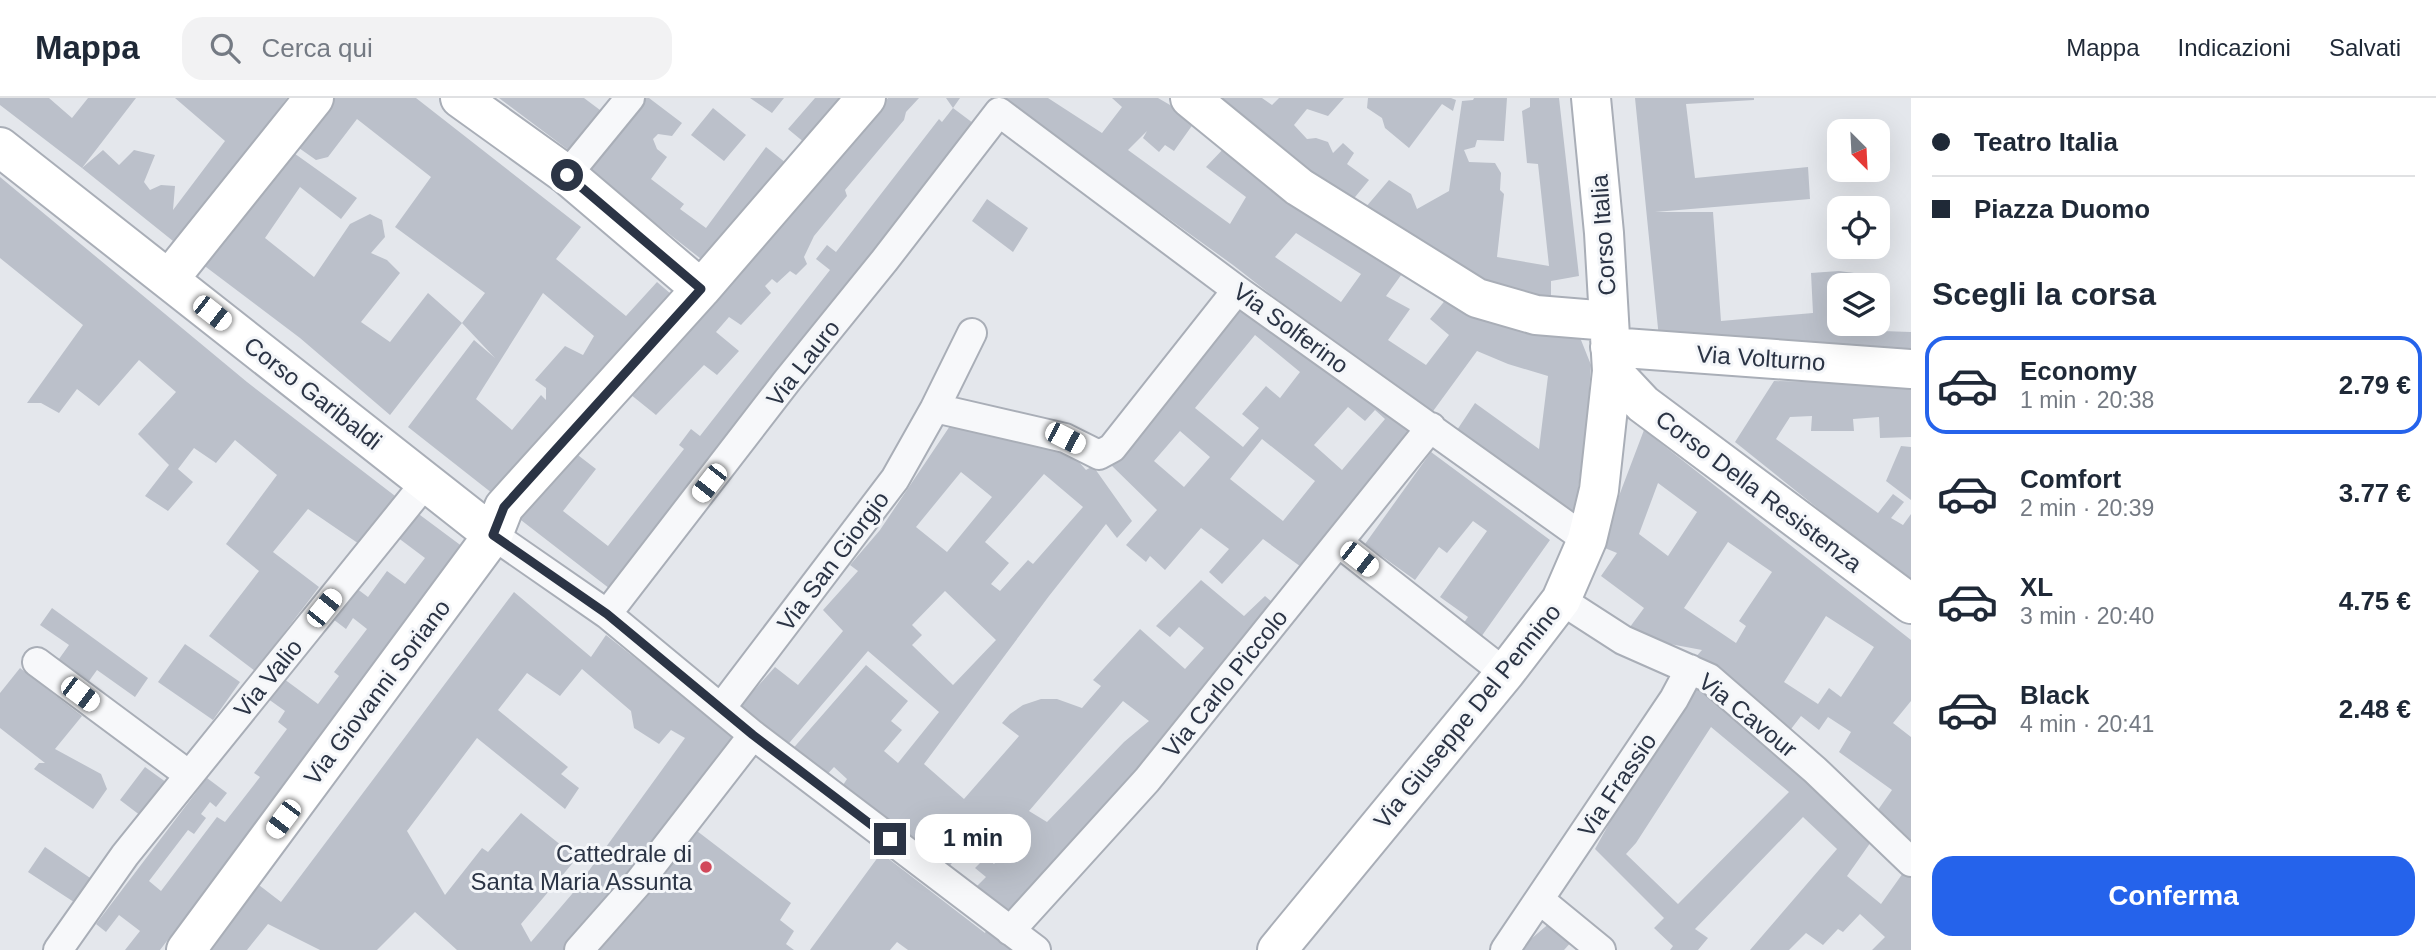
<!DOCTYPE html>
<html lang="it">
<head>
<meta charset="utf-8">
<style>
  body { margin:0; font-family:Helvetica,sans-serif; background:#f2f2f3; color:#1f2937; height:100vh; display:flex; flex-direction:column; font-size:26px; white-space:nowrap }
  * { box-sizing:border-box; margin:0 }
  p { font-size:23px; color:#747a83 }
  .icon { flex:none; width:38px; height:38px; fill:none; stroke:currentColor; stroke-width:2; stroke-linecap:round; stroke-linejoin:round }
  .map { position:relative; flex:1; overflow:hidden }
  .drawer { display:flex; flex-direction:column; background:#fff; width:525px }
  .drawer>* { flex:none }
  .banner { display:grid; align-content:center; height:154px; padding:0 21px; background:#fff }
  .needle { width:46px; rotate:156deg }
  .tools { position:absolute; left:1827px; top:21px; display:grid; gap:14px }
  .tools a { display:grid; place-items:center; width:63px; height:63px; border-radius:14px; background:#fff; box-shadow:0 7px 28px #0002; font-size:35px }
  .end { position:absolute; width:32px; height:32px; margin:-16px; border:9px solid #2b3445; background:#fff; box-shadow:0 0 0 4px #fff }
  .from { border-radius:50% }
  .bubble { position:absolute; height:49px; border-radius:21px; background:#fff; box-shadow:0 7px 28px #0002; font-size:23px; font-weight:700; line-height:49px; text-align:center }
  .car { position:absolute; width:21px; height:42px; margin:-21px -10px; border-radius:9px; box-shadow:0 0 5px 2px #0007; background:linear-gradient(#fff 24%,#345 0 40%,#fff 0 76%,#345 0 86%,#fff 0) }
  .banner b { display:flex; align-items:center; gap:24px; height:66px; font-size:26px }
  .banner b+b { border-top:2px solid #e0e1e3 }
  .banner i { width:18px; height:18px; background:#1f2937 }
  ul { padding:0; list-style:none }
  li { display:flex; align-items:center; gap:21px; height:98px; margin:0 14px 10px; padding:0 7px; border:4px solid transparent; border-radius:21px }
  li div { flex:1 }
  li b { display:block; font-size:26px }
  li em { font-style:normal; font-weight:700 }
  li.current { border-color:#2563eb }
  li>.icon { width:63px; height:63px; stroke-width:1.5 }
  h2 { padding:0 21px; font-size:32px; line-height:84px }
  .primary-button { display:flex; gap:14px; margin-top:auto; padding:14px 21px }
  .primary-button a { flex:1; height:80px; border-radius:21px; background:#2563eb; color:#fff; font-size:28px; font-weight:700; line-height:80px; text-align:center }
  header { display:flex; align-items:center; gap:42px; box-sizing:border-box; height:98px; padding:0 35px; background:#fff; border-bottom:2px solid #e0e1e3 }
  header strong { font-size:33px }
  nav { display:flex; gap:38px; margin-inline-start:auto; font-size:24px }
  .search { width:490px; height:63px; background:#f2f2f3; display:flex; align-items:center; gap:18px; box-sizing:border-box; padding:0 24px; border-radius:21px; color:#747a83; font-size:26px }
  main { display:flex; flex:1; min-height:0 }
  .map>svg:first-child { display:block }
  .building { fill:#bbc0ca; fill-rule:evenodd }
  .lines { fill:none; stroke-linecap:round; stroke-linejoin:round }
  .street-casing { stroke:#a9aeb7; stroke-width:32 }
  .secondary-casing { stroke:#a9aeb7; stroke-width:42 }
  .street { stroke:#f7f8fa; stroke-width:28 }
  .secondary { stroke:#fff; stroke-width:38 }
  .route { stroke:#2b3445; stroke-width:9 }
  .poi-dot { fill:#d1495b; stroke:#f4f6f9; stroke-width:2.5 }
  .labels { text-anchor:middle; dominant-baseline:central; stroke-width:6; stroke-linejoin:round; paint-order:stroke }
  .street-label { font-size:24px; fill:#2b3445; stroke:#f4f6f9 }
  .poi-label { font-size:24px; fill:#2b3445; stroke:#f4f6f9; text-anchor:end }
</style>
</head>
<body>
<header>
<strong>Mappa</strong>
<div class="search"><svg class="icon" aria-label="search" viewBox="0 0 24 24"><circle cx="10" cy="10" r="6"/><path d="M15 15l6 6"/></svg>Cerca qui</div>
<nav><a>Mappa</a><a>Indicazioni</a><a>Salvati</a></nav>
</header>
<main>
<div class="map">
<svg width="1911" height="852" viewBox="0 0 1911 852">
  <rect width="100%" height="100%" fill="#e4e7ec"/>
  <path class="building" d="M0,0H49L72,20L88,0H136L82,70L0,7Z
    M175,0H287L178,147L82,70L103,52L119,67L134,52L155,57L144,84L150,92L161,87L175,88L173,112L225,43Z
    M330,0H416L581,129L556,161L626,218L657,184L678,202L497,399L408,329L474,242L495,260L462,225L390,317L300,240L202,166L291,53L357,100L341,121L300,89L265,140L314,179L350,126L370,116L382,122L385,139L371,155L387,162L400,175L361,224L390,244L428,195L462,225L485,195L395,129L431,79L357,21L328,59L316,62L299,50L296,41ZM543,195L594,238L583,257L565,248L535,282L546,290V302L541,297L512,332L476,301Z
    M499,0H584L608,18L575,57Z
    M643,0H649L682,25L672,38L658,36L653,41L657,51L667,59L651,81L684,106L680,111L706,130L766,49L791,69L710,168L590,74Z
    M750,0H784L772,15Z
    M815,0H853L811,50L788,31Z
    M888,0H919L906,14L904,22L845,92L847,98L814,138L804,159L807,166L796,177L790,173L777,185L772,181L765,188L771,195L741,227L729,219L716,234L739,253L717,277L704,267L656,317L625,292L643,273L650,277L855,34Z
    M946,0H960L953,10L977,28L614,494L517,419L570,351L596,371L563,413L608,448L684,351L679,347L691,331L700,338L830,172L816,161L827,147L836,154L939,21L942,24L953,10Z
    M1007,0H1048L1102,35L1122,9L1112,0H1158L1196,22L1174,53L1165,47L1159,54L1143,40L1147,33L1128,52L1230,126L1246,99L1206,69L1226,48L1404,173L1386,198L1410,211L1388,242L1426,267L1449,237L1430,221L1451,195L1575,227L1591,267L1587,322L1575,416L1455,335L1475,305L1539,351L1548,278L1508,266L1477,253L1431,316L1344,254L1233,167L1005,3ZM1296,135L1361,176L1341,204L1275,159Z
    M1210,0H1262L1272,7L1279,0H1344L1328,18L1307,11L1294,27L1307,41L1316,40L1328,44L1333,55L1343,45L1354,55L1347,66L1369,82L1351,104Z
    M1368,0H1451L1456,2L1453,13L1442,6L1409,50L1385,30L1382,20L1367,10Z
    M1474,0H1507L1504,43L1477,42L1475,49L1464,52L1469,64L1495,65L1501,75L1500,92L1504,96L1497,159L1549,168L1538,66L1527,65L1522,13L1530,9V0H1559L1579,178L1551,183V208L1490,187L1365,110L1389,82L1411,96L1417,111L1449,93L1462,3L1473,2Z
    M1635,0H1754V2L1686,6L1695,80L1808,69L1810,101L1655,114H1713L1721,223L1813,215L1811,175L1839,173L1869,177L1871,187H1839V226H1878V201L1881,204L1882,233L1911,234V261L1660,250Z
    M713,10L746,37L724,63L691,37Z
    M0,79L247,284L399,401L365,450L308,411L273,454L319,489L255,573L209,538L259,473L226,446L277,377L235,342L216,365L194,350L178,371L193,384L168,413L145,398L169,367L138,336L176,294L139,262L99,308L77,291L59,315L41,305H27L83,227L0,160Z
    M987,101L1028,130L1013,154L972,123Z
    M1248,203L1421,331L1308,474L1263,441L1222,486L1209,474L1229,451L1201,430L1165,472L1150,458L1146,464L1126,447L1157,412L1109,365ZM1255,237L1300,274L1280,300L1266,288L1242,316L1259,330L1243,349L1195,310ZM1348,309L1365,323L1375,312L1385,321L1342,372L1314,347ZM1180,333L1210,359L1184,389L1154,363ZM1262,341L1315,383L1283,423L1230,381Z
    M1774,283L1911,286V339L1880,340L1879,319L1853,321L1854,333H1811L1812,318L1790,319L1776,341L1878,415L1893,396L1904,404L1891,420L1903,427L1911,416V485L1735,344Z
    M956,319L1063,346L1086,372L1093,368L1132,423L1117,440L1106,426L1049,498L924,666L964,701L1019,638L1002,625L1010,616L1023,607L1041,601H1057L1082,610L1101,588L1093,582L1140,531L1185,571L1204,550L1179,529L1170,539L1156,528L1201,482L1244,518L1265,498L1278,509L1012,823L975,790L986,779L975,770L986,759L994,766L1012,747L986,725L946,772L843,687L847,681L834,669L822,682L790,654L866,567L908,603L891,623L902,632L884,653L898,665L939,614L868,553L784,651L738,610L775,569L798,587L843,533L823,512L858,473L850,467L880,432ZM961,374L992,399L947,454L916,429ZM1044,376L1083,409L1033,466L1028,462L1000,493L991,486L1009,465L985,444ZM945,493L996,542L953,587L912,547L922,537L912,527ZM1123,603L1149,623L1124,644L1047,724L1029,713Z
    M1644,332L1911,542V603L1893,625L1911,639V753L1873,719L1892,692L1839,654L1851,634L1828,619L1819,632L1801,618L1788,635L1694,561L1702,552L1638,540L1627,533L1644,510L1601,478L1617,455L1600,448ZM1658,385L1697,414L1668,458L1639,436ZM1728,444L1772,474L1739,523L1746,528L1736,545L1684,510ZM1826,518L1874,549L1841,599L1829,590L1818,606L1784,584Z
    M1901,348L1911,349V402L1886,383Z
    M1431,354L1550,442L1481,539L1463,526L1468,519L1440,499L1487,433L1473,423L1447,455L1439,449L1415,482L1365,446Z
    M416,414L467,452L160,852H125L140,833L119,817L106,834L96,826L207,680L227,695L216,709L210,704L201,716L206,720L194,736L188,732L149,783L161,793L217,719L225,724L260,679L254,675L287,631L278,624L285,613L264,598L280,578L318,606L339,578L334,574L367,531L353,520L346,531L329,518L352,487L368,499L387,473L405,486L425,460L397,439Z
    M514,494L591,559L606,537L743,645L571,852H457L415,814L377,852H320L268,826L247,852H203L255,784L281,804ZM582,571L631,613L634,630L659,646L671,632L685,640L572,796L531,844L521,826L577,760L521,715L488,754L482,750L445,797L407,733L477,640L565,711L579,690L561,676L568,669L498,612L527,575L560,598Z
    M52,510L148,580L135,599L97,572L84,590L54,568L69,547L40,527Z
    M185,546L240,584L213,622L158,584Z
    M20,570L82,618L55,651L101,676L107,691L93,711L34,671L39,665H45L0,630V595Z
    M1700,584L1873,741L1847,778L1881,806L1908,768L1911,771V852H1872L1885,839L1860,816L1843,834L1838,831L1823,847L1806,835L1789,852H1750L1837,751L1803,719L1695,831L1708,840L1698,852H1670L1673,848L1654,830L1664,820L1595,751L1610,724L1607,722ZM1711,629L1789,694L1678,806L1626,756L1636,745Z
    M145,669L170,687L145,721L120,702Z
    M697,733L791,805L780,822L794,833L786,846L794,852H596Z
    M45,749L96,784L80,808L28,774Z
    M881,755L985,835L990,825L1028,852H908L897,844L890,852H810Z
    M1552,823L1574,841L1564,852H1518Z"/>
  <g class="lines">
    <g class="street-casing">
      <path id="street" d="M567,77L630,0
        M935,310L972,235
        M493,437L607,516L753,637L1036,852
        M1339,445L1505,575
        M1561,502L1623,542L1709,580L1815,672L1911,764
        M607,516L786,284L884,163L999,14L1237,192L1587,442
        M37,564L189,677
        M721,610L895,381L935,310L1065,340L1099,357L1112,350L1237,192
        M1540,802L1601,852
        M1010,833L1147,682L1431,329
        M58,852L125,757L426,384
        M579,852L639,784L753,637
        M1505,852L1674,601L1690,571"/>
    </g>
    <g class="secondary-casing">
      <path id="secondary" d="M460,0L567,77L701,191
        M1190,0L1299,89L1477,200L1536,217L1609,223
        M0,49L493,437
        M169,181L314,0
        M1610,249L1911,271
        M1612,273L1643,306L1911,506
        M186,852L493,437L504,409L701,191L866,0
        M1277,852L1505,575L1561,502L1587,442L1599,392L1612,273L1604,135L1591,0"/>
    </g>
    <use href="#street" class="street"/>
    <use href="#secondary" class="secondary"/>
  </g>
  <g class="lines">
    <path class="route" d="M567,77L701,191L504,409L493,437L607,516L753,637L890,741"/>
  </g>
  <circle class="poi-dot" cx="706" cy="769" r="7"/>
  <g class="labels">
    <g class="street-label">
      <text transform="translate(1603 137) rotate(-94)">Corso Italia</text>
      <text transform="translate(1291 230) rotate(36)">Via Solferino</text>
      <text transform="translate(1761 260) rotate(4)">Via Volturno</text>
      <text transform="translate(803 265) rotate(-52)">Via Lauro</text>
      <text transform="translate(313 295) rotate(38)">Corso Garibaldi</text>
      <text transform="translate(1759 393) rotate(37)">Corso Della Resistenza</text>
      <text transform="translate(833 463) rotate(-53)">Via San Giorgio</text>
      <text transform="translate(268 580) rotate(-51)">Via Valio</text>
      <text transform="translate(1225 585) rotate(-51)">Via Carlo Piccolo</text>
      <text transform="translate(377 594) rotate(-53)">Via Giovanni Soriano</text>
      <text transform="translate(1748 617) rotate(39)">Via Cavour</text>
      <text transform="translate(1467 618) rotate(-51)">Via Giuseppe Del Pennino</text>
      <text transform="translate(1617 687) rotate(-56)">Via Frassio</text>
    </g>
    <g class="poi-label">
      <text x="692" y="755">Cattedrale di<tspan x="692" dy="28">Santa Maria Assunta</tspan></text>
    </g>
  </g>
</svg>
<div class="tools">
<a><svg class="needle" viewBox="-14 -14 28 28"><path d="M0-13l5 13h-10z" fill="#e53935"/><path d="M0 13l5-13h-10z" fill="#747a83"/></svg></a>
<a><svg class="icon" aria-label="locate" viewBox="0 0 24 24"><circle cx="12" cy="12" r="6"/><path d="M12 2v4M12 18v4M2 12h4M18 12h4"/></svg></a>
<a><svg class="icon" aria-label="layers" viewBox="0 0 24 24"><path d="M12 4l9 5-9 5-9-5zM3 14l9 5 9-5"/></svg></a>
</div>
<i class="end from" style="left:567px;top:77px"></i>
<i class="end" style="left:890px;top:741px"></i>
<div class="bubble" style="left:915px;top:716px;width:116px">1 min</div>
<i class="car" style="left:212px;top:215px;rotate:128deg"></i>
<i class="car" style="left:1065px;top:340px;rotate:117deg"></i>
<i class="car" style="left:709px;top:385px;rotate:218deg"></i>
<i class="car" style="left:1359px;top:461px;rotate:128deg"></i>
<i class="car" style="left:324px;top:510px;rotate:39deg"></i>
<i class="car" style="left:80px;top:596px;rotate:127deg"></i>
<i class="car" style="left:283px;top:721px;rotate:217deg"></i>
</div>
<section class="drawer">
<div class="banner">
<b><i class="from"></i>Teatro Italia</b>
<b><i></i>Piazza Duomo</b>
</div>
<h2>Scegli la corsa</h2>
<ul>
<li class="current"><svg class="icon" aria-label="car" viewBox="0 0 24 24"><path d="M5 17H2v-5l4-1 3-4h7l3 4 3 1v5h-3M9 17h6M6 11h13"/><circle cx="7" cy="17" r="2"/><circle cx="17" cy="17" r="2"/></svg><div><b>Economy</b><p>1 min · 20:38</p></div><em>2.79 €</em></li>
<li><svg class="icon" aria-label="car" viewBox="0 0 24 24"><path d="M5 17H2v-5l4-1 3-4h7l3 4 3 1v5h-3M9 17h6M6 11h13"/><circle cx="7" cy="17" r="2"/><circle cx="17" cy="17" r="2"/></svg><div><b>Comfort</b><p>2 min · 20:39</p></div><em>3.77 €</em></li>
<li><svg class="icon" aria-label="car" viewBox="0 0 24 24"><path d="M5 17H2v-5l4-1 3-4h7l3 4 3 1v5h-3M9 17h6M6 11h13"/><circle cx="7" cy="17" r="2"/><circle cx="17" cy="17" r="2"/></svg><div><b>XL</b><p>3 min · 20:40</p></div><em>4.75 €</em></li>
<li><svg class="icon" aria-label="car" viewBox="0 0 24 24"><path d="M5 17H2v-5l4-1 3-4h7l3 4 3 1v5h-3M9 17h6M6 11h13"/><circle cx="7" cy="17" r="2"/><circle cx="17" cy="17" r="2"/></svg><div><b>Black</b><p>4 min · 20:41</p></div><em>2.48 €</em></li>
</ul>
<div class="primary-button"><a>Conferma</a></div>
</section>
</main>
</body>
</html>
